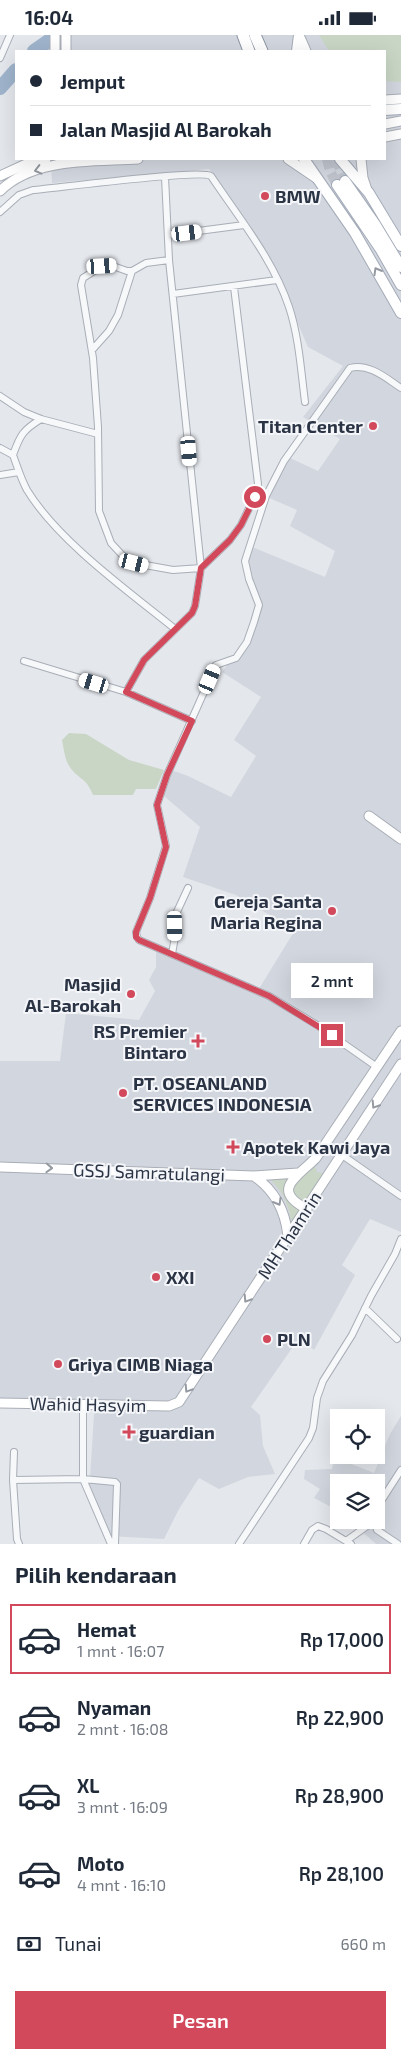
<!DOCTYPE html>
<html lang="id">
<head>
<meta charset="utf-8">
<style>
  body { margin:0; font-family:"Exo 2",sans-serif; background:#f2f2f3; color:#1f2937; height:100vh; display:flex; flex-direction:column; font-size:19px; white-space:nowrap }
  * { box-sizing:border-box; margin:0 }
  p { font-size:16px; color:#747a83 }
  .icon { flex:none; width:28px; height:28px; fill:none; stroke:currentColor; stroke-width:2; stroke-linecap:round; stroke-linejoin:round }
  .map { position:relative; height:1509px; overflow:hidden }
  .drawer { display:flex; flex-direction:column; background:#fff; flex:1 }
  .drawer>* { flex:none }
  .guide { position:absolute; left:15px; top:15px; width:371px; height:110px; border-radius:0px; box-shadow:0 5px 20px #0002; display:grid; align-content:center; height:110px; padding:0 15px; background:#fff }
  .controls { position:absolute; left:330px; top:1374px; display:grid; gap:10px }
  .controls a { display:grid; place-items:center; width:55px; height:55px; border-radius:0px; background:#fff; box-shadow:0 5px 20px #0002; font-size:25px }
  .end { position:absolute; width:22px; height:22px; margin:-11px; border:6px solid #d1495b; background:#fff; box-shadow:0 0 0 2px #fff }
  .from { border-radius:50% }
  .bubble { position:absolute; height:35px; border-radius:0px; background:#fff; box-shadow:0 5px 20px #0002; font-size:16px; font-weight:600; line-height:35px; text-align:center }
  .car { position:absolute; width:15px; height:30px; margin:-15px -8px; border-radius:6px; box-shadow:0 0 4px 1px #0007; background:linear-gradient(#fff 24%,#345 0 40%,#fff 0 76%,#345 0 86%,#fff 0) }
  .guide b { display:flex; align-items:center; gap:18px; height:48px; font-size:19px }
  .guide b+b { border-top:1px solid #e0e1e3 }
  .guide i { width:12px; height:12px; background:#1f2937 }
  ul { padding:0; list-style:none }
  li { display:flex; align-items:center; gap:15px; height:70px; margin:0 10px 8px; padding:0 5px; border:2px solid transparent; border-radius:0px }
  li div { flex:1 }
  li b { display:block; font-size:19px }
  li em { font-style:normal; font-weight:600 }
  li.current { border-color:#d1495b }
  li>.icon { width:45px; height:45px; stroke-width:1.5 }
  h2 { padding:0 15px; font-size:22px; line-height:60px }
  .pay { display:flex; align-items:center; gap:12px; height:55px; padding:0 15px; font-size:19px }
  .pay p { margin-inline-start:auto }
  .action { display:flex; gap:10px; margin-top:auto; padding:10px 15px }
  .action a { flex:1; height:58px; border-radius:0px; background:#d1495b; color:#fff; font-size:20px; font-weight:600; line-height:58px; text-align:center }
  .status { display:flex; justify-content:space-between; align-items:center; height:35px; padding:0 25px; background:#fff; direction:ltr }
  .status svg { height:14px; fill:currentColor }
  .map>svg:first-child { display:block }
  .built { fill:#d2d6de }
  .green { fill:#c9d6c5 }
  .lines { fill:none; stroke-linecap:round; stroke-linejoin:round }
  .river { stroke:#9fb4cc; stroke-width:14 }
  .primary-tunnel { stroke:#bfc3cb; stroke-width:10; stroke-dasharray:10 5; stroke-linecap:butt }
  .minor-casing { stroke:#a9aeb7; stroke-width:8 }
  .secondary-casing { stroke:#a9aeb7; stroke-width:11 }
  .primary-casing { stroke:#a3abb8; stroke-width:12 }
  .motorway-casing { stroke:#8b94a3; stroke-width:13 }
  .minor { stroke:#f7f8fa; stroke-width:6 }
  .secondary { stroke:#fff; stroke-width:9 }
  .primary { stroke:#fff; stroke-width:10 }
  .motorway { stroke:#fff; stroke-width:11 }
  .oneway { stroke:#959aa2 }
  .route { stroke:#d1495b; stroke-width:6 }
  .poi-dot { fill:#d1495b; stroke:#f4f6f9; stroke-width:2 }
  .labels { text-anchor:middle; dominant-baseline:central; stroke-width:4; stroke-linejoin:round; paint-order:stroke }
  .poi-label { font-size:18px; font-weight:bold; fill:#2b3445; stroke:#f4f6f9; text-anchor:start }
  .street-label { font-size:18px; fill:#2b3445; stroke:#f4f6f9 }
</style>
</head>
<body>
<div class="status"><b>16:04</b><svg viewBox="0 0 49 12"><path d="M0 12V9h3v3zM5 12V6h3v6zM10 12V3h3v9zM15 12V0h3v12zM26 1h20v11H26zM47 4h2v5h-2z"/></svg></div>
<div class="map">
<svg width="401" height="1509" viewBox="0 0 401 1509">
  <rect width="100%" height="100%" fill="#e4e7ec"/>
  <path class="built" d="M46,0H401V1197L370,1184L342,1230L355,1240L314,1315L299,1303L251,1372L260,1380L263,1411L275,1439L248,1442L219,1454L199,1443L179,1474L164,1504L108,1501L89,1459L95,1364H0V1026H60L66,978L139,985L155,956L149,945L156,932V917L257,957L295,895L236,860L183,842L200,792L163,760L171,735L188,741L231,762L256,721L234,705L261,662L222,637L245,605L259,570L248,539L250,511L325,542L335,516L290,491L297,475L267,462L290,423L318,436L340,404L303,382L343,331L308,312L268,222L209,134L52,148L51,124H385V16H46Z
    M401,1381V1509H376L349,1485H376V1448H339V1476L314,1463L320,1454L304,1444L305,1435L332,1434L334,1422L374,1438L390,1399Z"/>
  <path class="green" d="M319,0H401V47L385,46V16H329Z
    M69,698L86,699L129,725L164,735L156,754H136L133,760H93C86,743 83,747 73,736C65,728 64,715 62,705Z
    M315,1131L317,1137L326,1139L292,1191C288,1168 286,1161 269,1143L309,1135Z"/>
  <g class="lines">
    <path class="river" d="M34,16L57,0
      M0,53L16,35"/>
    <path class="primary-tunnel" d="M327,124L330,136L337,150
      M336,124L345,146"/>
    <g class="minor-casing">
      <path id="minor" d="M0,23L10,0
        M0,177L19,160L33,155C56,153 200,134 211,141C239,183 273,224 289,272C299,302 301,336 305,367
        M168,200L244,190
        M169,225L146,228L132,236H127L113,231H102L83,243L81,250L93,323L98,392L99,476L111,508L123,521L134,528L173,535L201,533L230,505L241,490L255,461L258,449L234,252
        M173,259L277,245
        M92,315L109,296L118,280L132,236
        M0,361L24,377L41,384L98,399
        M41,384C23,395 20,400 13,420C17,431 21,444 27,455C58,506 128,556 175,594
        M0,413L13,420
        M0,440L19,437
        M24,626L126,657L192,686
        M126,657L144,625L192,578L195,571L201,533L169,225L165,142
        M172,919L175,902V881L188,853
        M377,1032L317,990L269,961L139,905L137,902L136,897L150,863L166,811L157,770L167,740L216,630L236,623L247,607L254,587L259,570L249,544L245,526L266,461L284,426L350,333C369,328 386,343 401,353
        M342,1120L401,1161
        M365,1273L397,1304
        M83,1369V1444L111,1509
        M14,1417L13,1445L17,1504L19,1509
        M13,1445L83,1444L115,1447L117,1449L115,1509
        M376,1474L401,1435
        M374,1485L377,1495L398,1509
        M346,1506L374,1486
        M239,1509L309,1403L313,1393L317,1363L323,1346L352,1300L371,1261L395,1219L401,1204
        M304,1509L312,1495L318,1491L326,1494L351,1509"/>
    </g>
    <g class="secondary-casing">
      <path id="secondary" d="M55,0V16
        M299,0L306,16
        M66,16V0
        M385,65L401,64
        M385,89L401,86
        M385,102L401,99
        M288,124L316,143
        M361,124L363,143L367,155
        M0,141L26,129L46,124
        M0,156C34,122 94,127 138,124
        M369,781L401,804
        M0,1132L254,1141L298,1138
        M254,1141C275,1156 285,1175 288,1201
        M307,1174C270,1155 297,1142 316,1123L401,996
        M0,1368L169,1371L179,1367L401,1029"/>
    </g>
    <g class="primary-casing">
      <path id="primary" d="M297,16L299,0
        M385,75L401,74
        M304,124L355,198L401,278
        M340,124L369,158L401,211
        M345,146L375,189L401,232
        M337,150L381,215L401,250"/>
    </g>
    <g class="motorway-casing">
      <path id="motorway" d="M243,0L249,16
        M255,0L262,16"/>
    </g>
    <use href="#minor" class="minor"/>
    <use href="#secondary" class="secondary"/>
    <use href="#primary" class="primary"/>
    <use href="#motorway" class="motorway"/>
  </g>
  <defs><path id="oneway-chevron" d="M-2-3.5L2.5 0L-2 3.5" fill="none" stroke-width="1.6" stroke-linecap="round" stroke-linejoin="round" transform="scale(1.25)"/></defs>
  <g class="oneway">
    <use href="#oneway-chevron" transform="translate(38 135) rotate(166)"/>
    <use href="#oneway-chevron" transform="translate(377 236) rotate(-120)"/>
    <use href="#oneway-chevron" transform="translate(375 1070) rotate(123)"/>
    <use href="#oneway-chevron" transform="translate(49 1133) rotate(2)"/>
    <use href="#oneway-chevron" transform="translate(278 1167) rotate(60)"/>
    <use href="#oneway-chevron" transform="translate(247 1264) rotate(123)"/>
    <use href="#oneway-chevron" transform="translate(188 1354) rotate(123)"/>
  </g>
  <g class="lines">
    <path class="route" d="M255,462L241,490L230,505L201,533L195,571L192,578L144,625L126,657L192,686L167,740L157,770L166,812L150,863L136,897V902L139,905L269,961L332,1000"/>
  </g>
  <g class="poi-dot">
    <circle cx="265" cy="161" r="5"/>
    <circle cx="373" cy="391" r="5"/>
    <circle cx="332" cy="876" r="5"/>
    <circle cx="131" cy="959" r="5"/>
    <path d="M195.5 998.5h5v5h5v5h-5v5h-5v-5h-5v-5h5z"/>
    <circle cx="123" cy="1058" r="5"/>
    <path d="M230.5 1104.5h5v5h5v5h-5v5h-5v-5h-5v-5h5z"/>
    <circle cx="156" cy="1242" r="5"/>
    <circle cx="267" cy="1304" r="5"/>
    <circle cx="58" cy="1329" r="5"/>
    <path d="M126.5 1389.5h5v5h5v5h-5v5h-5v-5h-5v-5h5z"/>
  </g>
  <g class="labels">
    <g class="poi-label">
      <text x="275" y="161">BMW</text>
      <text x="363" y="391" text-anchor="end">Titan Center</text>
      <text x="322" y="866" text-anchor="end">Gereja Santa<tspan x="322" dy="21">Maria Regina</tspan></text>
      <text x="121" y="949" text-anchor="end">Masjid<tspan x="121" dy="21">Al-Barokah</tspan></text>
      <text x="187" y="996" text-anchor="end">RS Premier<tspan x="187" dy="21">Bintaro</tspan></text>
      <text x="133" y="1048">PT. OSEANLAND<tspan x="133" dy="21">SERVICES INDONESIA</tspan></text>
      <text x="243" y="1112">Apotek Kawi Jaya</text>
      <text x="166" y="1242">XXI</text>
      <text x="277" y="1304">PLN</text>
      <text x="68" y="1329">Griya CIMB Niaga</text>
      <text x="139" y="1397">guardian</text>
    </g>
    <g class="street-label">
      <text transform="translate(149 1137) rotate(2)">GSSJ Samratulangi</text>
      <text transform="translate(289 1200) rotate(-57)">MH Thamrin</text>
      <text transform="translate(88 1369) rotate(1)">Wahid Hasyim</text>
    </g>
  </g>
</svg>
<div class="controls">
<a><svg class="icon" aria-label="locate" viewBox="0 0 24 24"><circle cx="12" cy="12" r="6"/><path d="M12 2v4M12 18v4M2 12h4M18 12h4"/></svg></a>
<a><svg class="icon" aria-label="layers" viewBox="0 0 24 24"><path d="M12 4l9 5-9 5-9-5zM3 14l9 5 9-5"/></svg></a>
</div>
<i class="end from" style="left:255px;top:462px"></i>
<i class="end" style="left:332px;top:1000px"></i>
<div class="bubble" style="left:291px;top:928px;width:82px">2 mnt</div>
<i class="car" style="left:187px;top:198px;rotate:83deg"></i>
<i class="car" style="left:102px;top:231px;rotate:87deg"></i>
<i class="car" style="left:189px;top:416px;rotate:175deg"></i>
<i class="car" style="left:134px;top:528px;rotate:104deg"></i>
<i class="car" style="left:210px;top:644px;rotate:23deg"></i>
<i class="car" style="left:94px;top:648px;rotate:287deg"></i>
<i class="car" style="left:175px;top:891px;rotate:179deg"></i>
<div class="guide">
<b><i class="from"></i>Jemput</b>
<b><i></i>Jalan Masjid Al Barokah</b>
</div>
</div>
<section class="drawer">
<h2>Pilih kendaraan</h2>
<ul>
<li class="current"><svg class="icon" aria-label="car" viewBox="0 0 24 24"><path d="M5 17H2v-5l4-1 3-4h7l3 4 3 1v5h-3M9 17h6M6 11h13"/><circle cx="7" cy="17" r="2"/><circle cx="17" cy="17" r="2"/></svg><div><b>Hemat</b><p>1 mnt · 16:07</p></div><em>Rp 17,000</em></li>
<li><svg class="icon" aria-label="car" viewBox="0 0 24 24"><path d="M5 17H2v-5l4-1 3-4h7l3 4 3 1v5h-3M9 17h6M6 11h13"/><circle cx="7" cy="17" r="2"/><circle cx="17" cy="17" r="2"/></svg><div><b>Nyaman</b><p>2 mnt · 16:08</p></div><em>Rp 22,900</em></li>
<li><svg class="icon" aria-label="car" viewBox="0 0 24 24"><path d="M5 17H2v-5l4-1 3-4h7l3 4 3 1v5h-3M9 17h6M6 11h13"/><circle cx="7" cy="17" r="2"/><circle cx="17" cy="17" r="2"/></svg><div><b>XL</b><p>3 mnt · 16:09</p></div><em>Rp 28,900</em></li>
<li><svg class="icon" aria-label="car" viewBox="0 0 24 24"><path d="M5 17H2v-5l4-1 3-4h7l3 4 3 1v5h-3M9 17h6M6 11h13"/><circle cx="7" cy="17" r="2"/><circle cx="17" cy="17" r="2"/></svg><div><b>Moto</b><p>4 mnt · 16:10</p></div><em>Rp 28,100</em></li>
</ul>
<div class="pay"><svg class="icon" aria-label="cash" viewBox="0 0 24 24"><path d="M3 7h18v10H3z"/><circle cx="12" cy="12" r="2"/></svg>Tunai<p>660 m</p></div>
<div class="action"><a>Pesan</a></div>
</section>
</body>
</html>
